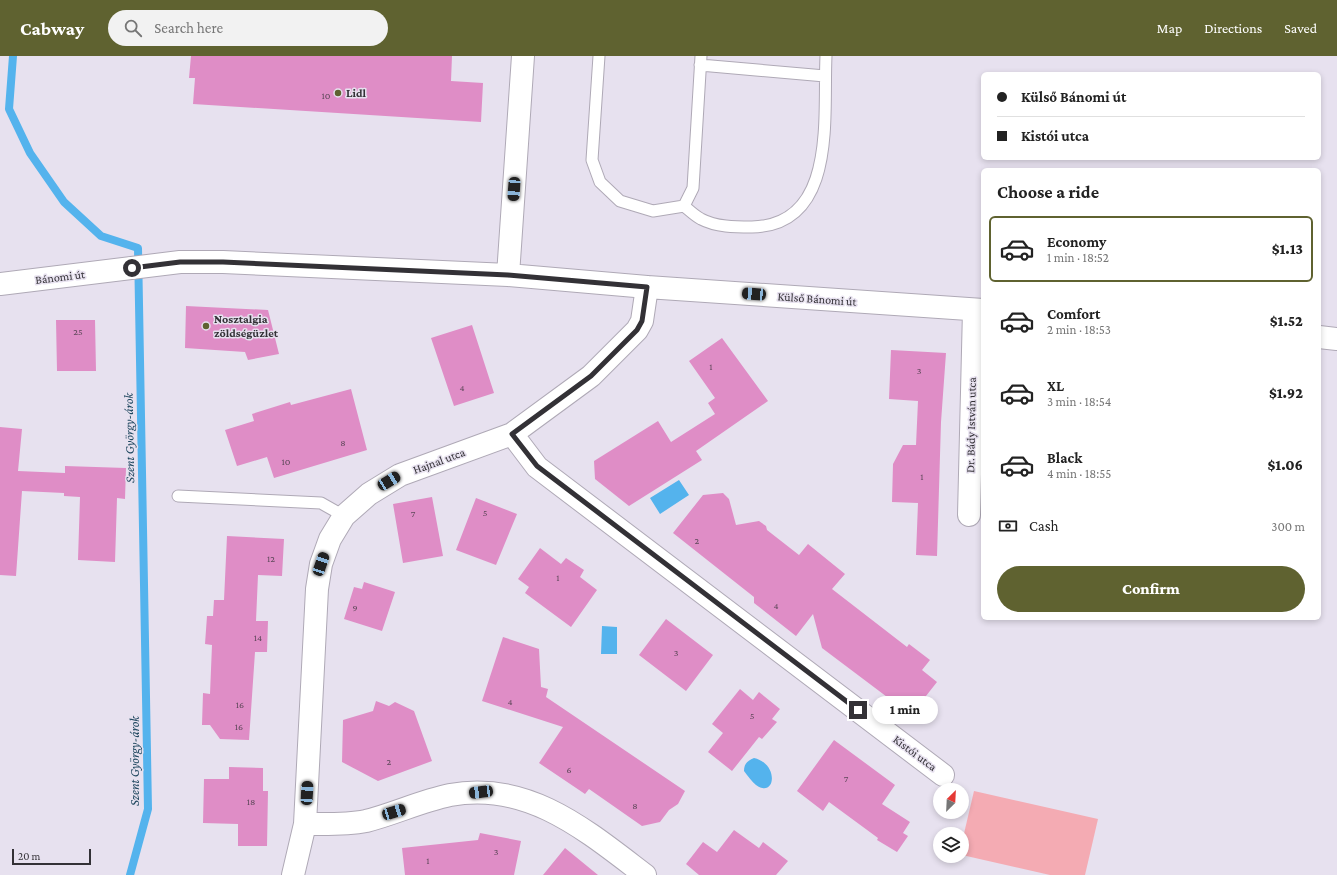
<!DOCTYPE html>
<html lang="en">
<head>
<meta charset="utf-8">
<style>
  body { margin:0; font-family:"Crimson Pro",serif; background:#f2f2f2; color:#222; height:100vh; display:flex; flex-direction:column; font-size:15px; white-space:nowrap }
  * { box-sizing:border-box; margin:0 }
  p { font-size:13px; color:#767676 }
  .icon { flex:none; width:22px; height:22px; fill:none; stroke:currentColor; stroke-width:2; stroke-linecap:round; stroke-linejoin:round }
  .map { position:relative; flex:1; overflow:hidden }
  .drawer { position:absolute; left:981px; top:112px; width:340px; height:452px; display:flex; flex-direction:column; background:#fff; border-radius:6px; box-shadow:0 2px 6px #0003 }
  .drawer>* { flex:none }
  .top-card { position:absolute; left:981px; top:16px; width:340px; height:88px; border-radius:6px; box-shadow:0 2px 6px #0003; display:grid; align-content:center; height:88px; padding:0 16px; background:#fff }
  .needle { width:26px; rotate:24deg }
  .fabs { position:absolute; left:933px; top:727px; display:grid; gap:8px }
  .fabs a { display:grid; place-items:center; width:36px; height:36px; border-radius:50%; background:#fff; box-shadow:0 2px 6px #0003; font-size:20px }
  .scale { position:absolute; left:12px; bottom:10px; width:79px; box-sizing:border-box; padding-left:4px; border:2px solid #333136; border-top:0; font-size:11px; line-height:14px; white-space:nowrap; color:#333136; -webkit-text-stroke:3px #e7e1ef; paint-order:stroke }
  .end { position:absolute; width:18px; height:18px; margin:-9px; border:5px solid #333136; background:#fff; box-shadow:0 0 0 2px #fff }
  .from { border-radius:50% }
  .bubble { position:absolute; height:28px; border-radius:14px; background:#fff; box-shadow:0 2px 6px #0003; font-size:13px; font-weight:800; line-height:28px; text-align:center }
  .car { position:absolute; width:12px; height:24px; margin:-12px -6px; border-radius:5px; box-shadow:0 0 3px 1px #0007; background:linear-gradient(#222 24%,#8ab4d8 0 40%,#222 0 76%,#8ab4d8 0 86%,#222 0) }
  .top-card b { display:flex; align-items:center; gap:14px; height:38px; font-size:15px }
  .top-card b+b { border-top:1px solid #e0e0e0 }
  .top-card i { width:10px; height:10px; background:#222 }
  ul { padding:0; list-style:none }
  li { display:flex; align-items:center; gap:12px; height:66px; margin:0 8px 6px; padding:0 8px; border:2px solid transparent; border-radius:6px }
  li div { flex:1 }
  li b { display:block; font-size:15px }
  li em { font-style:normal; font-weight:800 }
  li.selected { border-color:#5f6230 }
  li>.icon { width:36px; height:36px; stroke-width:1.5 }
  h2 { padding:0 16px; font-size:18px; line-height:48px }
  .pay { display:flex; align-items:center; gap:10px; height:44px; padding:0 16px; font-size:15px }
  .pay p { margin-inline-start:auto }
  .cta { display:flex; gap:8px; margin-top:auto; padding:8px 16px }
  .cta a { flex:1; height:46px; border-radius:24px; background:#5f6230; color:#fff; font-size:16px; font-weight:800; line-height:46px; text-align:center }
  header { display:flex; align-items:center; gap:24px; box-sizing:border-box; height:56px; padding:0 20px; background:#5f6230; color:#fff }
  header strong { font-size:19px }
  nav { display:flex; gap:22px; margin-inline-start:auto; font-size:14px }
  .search { width:280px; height:36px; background:#f2f2f2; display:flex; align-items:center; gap:10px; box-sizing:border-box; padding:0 14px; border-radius:22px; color:#767676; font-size:15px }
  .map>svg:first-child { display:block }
  .green { fill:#f4abb3 }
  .water { fill:#54b3ed }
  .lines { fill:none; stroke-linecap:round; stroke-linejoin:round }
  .stream { stroke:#54b3ed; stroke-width:8 }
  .building { fill:#df8dc6 }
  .lane-casing { stroke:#afa9b6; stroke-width:13 }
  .street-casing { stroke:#afa9b6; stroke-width:24 }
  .lane { stroke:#fff; stroke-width:11 }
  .street { stroke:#fff; stroke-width:22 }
  .route { stroke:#333136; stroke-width:5 }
  .poi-dot { fill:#5f6230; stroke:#e7e1ef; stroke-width:1.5 }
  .labels { text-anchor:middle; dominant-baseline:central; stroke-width:3; stroke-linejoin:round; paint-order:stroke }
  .number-label { font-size:10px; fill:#5e485a }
  .poi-label { font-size:12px; font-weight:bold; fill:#333136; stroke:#e7e1ef; text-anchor:start }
  .street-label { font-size:12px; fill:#333136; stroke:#e7e1ef }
  .water-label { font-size:13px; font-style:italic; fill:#1e465e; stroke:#e7e1ef }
</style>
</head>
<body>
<header>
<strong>Cabway</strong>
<div class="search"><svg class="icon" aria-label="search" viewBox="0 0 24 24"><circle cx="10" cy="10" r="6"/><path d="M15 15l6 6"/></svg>Search here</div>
<nav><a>Map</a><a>Directions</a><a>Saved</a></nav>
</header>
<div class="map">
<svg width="1337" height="819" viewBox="0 0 1337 819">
  <rect width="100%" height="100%" fill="#e7e1ef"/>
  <path class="green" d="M974,735L1098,763L1085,819H1050L962,799V786Z"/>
  <path class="water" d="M679,424L689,439L660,458L650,442Z
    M602,570L617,571V598H601Z
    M754,702C780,708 775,743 756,729C752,726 748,720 744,715C744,708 747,705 754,702Z"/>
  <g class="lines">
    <path class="stream" d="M13,0L9,53L30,97L64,146L101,180L138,192L148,753L130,819"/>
  </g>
  <path class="building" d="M191,0H452L451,25L483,27L481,66L193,48L195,22H189Z
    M186,250L268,254L279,298L248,304L245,296L185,292Z
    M56,264H95L96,315H57Z
    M472,269L494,337L454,350L431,282Z
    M722,282L768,345L696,395L702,404L629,450L595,423L594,405L658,365L671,386L715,358L708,347L715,342L689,305Z
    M891,294L946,297L941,366L937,500L916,499L918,447L892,446L893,408L903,389H916L918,345L889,343Z
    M351,333L367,394L274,422L267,401L237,410L225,374L254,365L252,358L290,346L291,349Z
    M0,371L22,373L18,415L65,417V410L126,412L125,443L117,442L115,506L78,504L80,441L64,440V437L22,435L16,520L0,519Z
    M723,437L729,443L736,469L759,465L766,470L767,474L799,499L808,488L845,518L832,533L907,591L909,588L930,604L922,614L937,626L911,659L822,592L813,558L796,580L754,547V541L673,477L703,439Z
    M432,441L443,500L403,507L393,448Z
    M476,442L517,458L496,509L456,494Z
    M227,480L284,483L282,520L258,519L256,565H268L267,596H255L249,684L220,683L210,669H202L203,637L210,638L212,589L205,588L207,560H213L214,544H224Z
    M540,492L561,508L566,502L584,514L580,521L597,534L571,571L525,537L529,531L518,523Z
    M364,526L395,536L382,575L344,563L354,531L362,533Z
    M666,563L713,599L686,635L639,599Z
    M503,581L539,593L541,631L548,633L546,641L685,735L678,748L669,754L660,766L642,770L589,733L585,738L539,707L563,671L482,645Z
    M740,633L753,644L759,636L780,653L772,663L777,666L762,683L759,681L732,715L708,696L723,677L712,668Z
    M376,645L389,650L395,646L414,655L432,705L378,725L342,706L343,664L373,655Z
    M834,684L895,729L882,748L910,766L903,777L908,780L897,796L877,784L878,782L829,746L823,755L797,735Z
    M229,711L263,712V735H268L267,790H238V768L203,767L204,723H229Z
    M734,774L759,792L763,786L788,805L776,819H699L686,808L703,786L717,796Z
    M480,777L521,785L514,819H405L402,792L478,784Z
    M565,792L598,819H543Z"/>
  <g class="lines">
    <g class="lane-casing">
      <path id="lane" d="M599,0L592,104L600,126L620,145L653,155L684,150L693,132L701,0
        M700,9L825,20
        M684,150C689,154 695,160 701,163C716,171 735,171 752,171C838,169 823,60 826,0
        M178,440L321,447L344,460"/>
    </g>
    <g class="street-casing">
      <path id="street" d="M508,219L523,0
        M0,228L180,206H223L508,219L647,231L983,254
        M1319,281L1337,283
        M512,378L537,411L943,719
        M969,459L974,254
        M305,768C326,768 346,769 366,765C394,758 421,745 450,739C528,724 587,775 645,819
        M293,819L305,768L317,533L321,508L330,483L344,460L369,438L400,419L512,378L591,320L637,274L642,265L647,231"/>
    </g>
    <use href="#lane" class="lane"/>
    <use href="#street" class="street"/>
  </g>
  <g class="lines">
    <path class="route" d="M132,212L180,206H223L508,219L647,231L642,265L637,274L591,320L512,378L537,410L858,654"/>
  </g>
  <g class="poi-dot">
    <circle cx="338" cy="37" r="4"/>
    <circle cx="206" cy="270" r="4"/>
  </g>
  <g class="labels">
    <g class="number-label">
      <text x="326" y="39">10</text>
      <text x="78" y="275">25</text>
      <text x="711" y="310">1</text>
      <text x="919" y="314">3</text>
      <text x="462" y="331">4</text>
      <text x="343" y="386">8</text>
      <text x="286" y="405">10</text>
      <text x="922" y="420">1</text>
      <text x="485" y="456">5</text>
      <text x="413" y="457">7</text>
      <text x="697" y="484">2</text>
      <text x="271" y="502">12</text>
      <text x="558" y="521">1</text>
      <text x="776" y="549">4</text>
      <text x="355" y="551">9</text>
      <text x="258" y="581">14</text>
      <text x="676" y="596">3</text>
      <text x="510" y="645">4</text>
      <text x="240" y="648">16</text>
      <text x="752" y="659">5</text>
      <text x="239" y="670">16</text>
      <text x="389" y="705">2</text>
      <text x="569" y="713">6</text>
      <text x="846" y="722">7</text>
      <text x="251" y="745">18</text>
      <text x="635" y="749">8</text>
      <text x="496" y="795">3</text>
      <text x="428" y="804">1</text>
    </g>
    <g class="poi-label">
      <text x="346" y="37">Lidl</text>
      <text x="214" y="263">Nosztalgia<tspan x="214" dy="14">zöldségüzlet</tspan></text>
    </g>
    <g class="street-label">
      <text transform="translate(60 221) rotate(-7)">Bánomi út</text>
      <text transform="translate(817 243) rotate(4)">Külső Bánomi út</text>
      <text transform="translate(971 369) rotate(-89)">Dr. Bády István utca</text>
      <text transform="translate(439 405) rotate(-20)">Hajnal utca</text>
      <text transform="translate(915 697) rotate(37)">Kistói utca</text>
    </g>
    <g class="water-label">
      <text transform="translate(129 382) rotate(-91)">Szent György-árok</text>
      <text transform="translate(134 705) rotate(-90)">Szent György-árok</text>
    </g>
  </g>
</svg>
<div class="fabs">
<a><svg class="needle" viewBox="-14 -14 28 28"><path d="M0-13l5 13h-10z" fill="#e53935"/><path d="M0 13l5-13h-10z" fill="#767676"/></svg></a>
<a><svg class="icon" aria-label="layers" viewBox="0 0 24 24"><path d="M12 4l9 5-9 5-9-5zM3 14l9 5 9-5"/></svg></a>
</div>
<div class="scale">20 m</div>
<i class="end from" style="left:132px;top:212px"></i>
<i class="end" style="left:858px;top:654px"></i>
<div class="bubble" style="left:872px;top:640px;width:66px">1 min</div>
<i class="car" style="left:514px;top:133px;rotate:184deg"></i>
<i class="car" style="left:754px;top:238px;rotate:274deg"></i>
<i class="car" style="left:389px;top:425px;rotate:59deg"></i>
<i class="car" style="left:321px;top:508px;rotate:19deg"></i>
<i class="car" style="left:481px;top:736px;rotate:263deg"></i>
<i class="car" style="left:307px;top:737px;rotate:3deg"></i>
<i class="car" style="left:394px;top:756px;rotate:73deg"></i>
<div class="top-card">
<b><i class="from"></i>Külső Bánomi út</b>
<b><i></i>Kistói utca</b>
</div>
<section class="drawer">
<h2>Choose a ride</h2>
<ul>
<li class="selected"><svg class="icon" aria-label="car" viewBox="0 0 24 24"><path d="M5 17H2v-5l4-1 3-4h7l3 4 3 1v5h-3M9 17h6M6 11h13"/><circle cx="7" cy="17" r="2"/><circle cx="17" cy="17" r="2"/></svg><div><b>Economy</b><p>1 min · 18:52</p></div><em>$1.13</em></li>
<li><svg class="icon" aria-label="car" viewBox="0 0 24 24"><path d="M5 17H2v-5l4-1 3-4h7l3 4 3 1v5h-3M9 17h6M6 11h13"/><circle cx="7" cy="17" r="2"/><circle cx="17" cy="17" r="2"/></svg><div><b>Comfort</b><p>2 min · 18:53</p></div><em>$1.52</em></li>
<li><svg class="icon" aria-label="car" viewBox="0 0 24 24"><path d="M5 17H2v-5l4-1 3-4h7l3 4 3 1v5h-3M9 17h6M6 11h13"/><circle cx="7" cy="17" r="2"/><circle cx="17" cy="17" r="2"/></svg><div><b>XL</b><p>3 min · 18:54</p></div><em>$1.92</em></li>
<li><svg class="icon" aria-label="car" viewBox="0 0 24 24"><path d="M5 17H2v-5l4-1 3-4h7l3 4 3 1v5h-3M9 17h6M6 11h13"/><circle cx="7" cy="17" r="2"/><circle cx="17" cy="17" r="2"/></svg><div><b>Black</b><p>4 min · 18:55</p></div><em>$1.06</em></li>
</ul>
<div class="pay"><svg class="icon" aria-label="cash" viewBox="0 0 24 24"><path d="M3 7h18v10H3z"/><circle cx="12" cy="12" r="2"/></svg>Cash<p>300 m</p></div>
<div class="cta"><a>Confirm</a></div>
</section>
</div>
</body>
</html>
